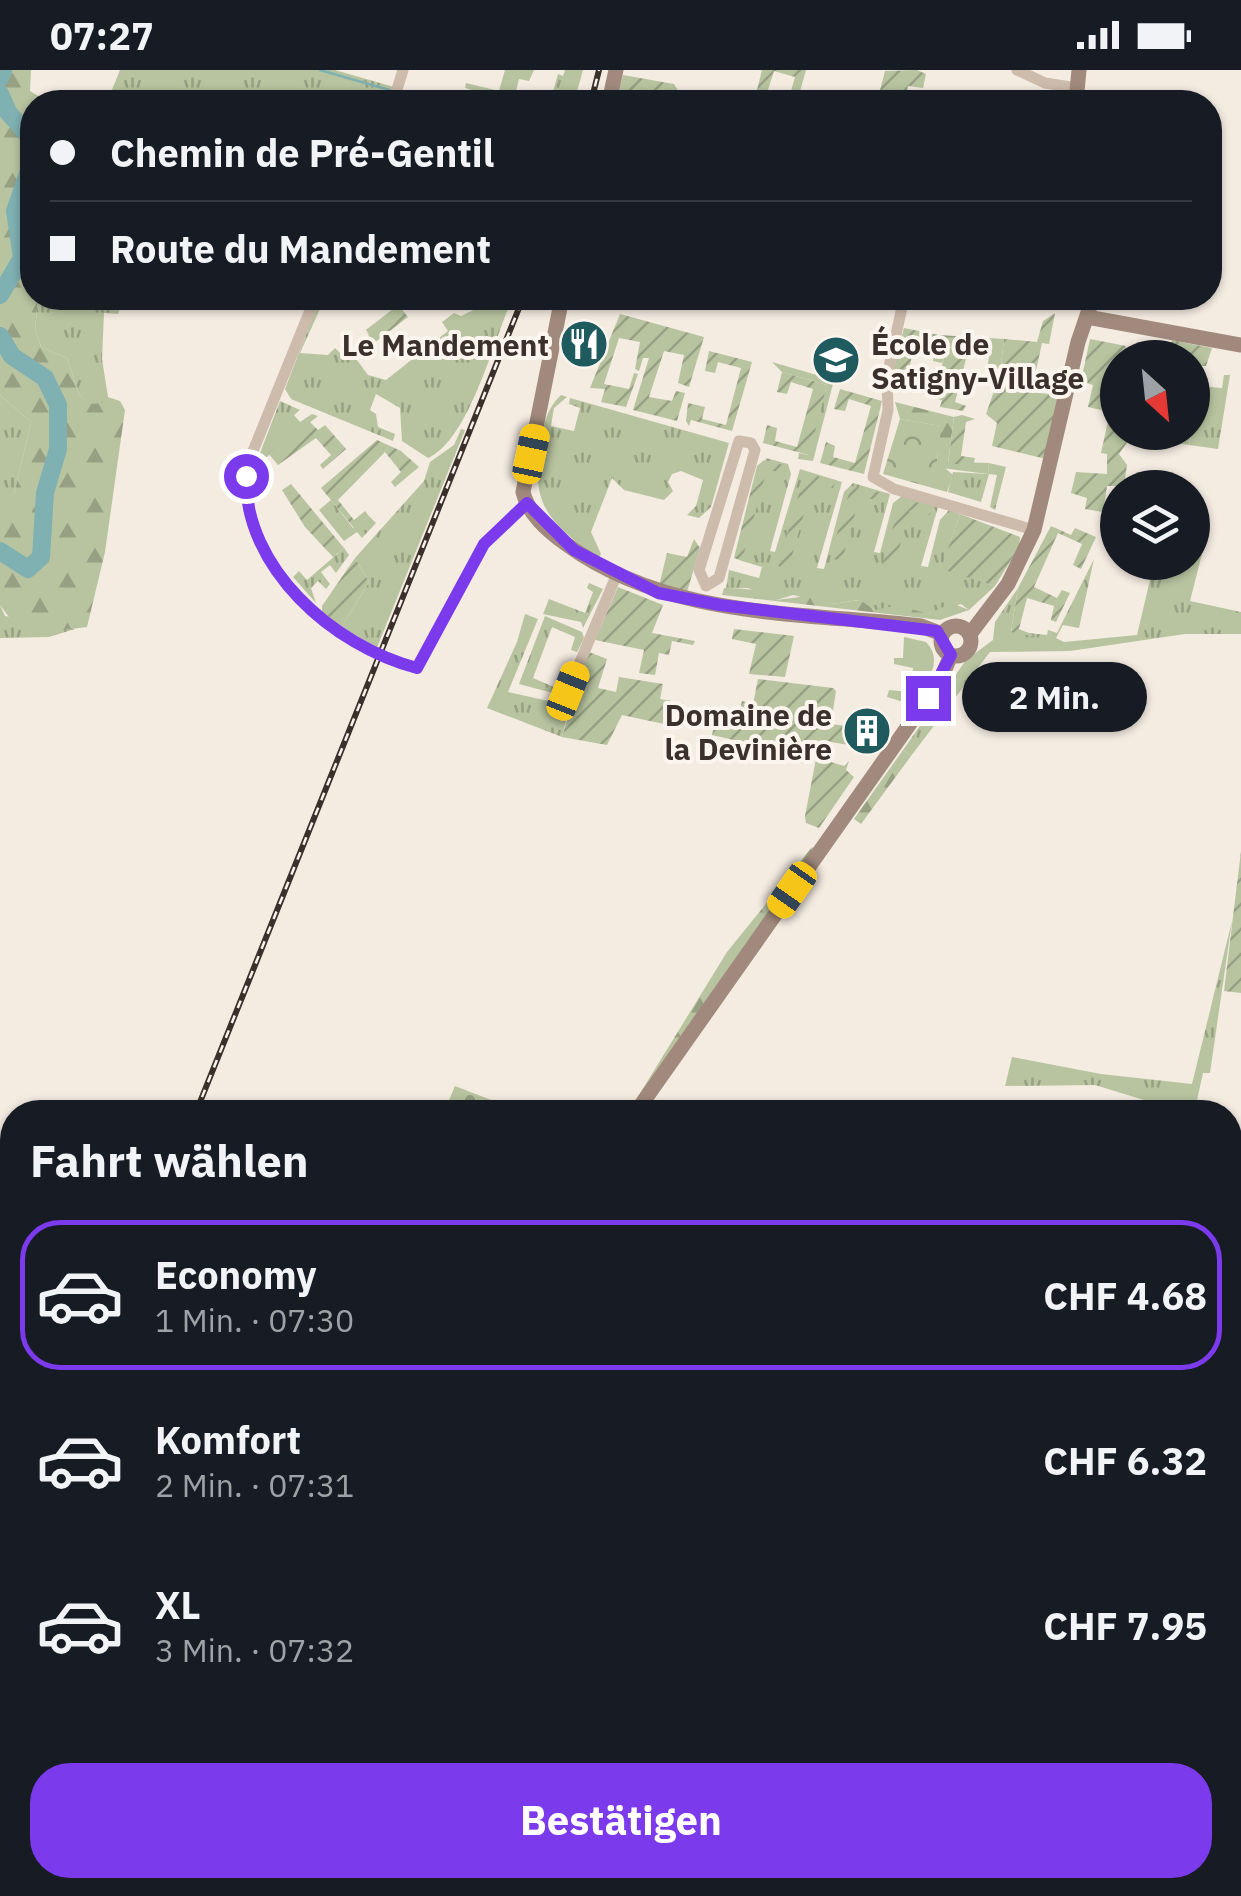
<!DOCTYPE html>
<html lang="de">
<head>
<meta charset="utf-8">
<style>
  body { margin:0; font-family:"IBM Plex Sans",sans-serif; background:#242831; color:#f1f3f6; height:100vh; display:flex; flex-direction:column; font-size:38px; white-space:nowrap }
  * { box-sizing:border-box; margin:0 }
  p { font-size:32px; color:#9ea1a6 }
  .icon { flex:none; width:55px; height:55px; fill:none; stroke:currentColor; stroke-width:2; stroke-linecap:round; stroke-linejoin:round }
  .map { position:relative; flex:1; overflow:hidden }
  .side { position:absolute; left:0px; top:1030px; width:1242px; height:798px; display:flex; flex-direction:column; background:#171b24; border-radius:40px 40px 0 0; box-shadow:0 2px 8px #0004 }
  .side>* { flex:none }
  .guide { position:absolute; left:20px; top:20px; width:1202px; height:220px; border-radius:40px; box-shadow:0 2px 8px #0004; display:grid; align-content:center; height:220px; padding:0 30px; background:#171b24 }
  .needle { width:65px; rotate:153deg }
  .tools { position:absolute; left:1100px; top:270px; display:grid; gap:20px }
  .tools a { display:grid; place-items:center; width:110px; height:110px; border-radius:50%; background:#171b24; box-shadow:0 2px 8px #0004; font-size:50px }
  .end { position:absolute; width:45px; height:45px; margin:-22px; border:12px solid #7c3aed; background:#fff; box-shadow:0 0 0 5px #fff }
  .from { border-radius:50% }
  .bubble { position:absolute; height:70px; border-radius:35px; background:#171b24; box-shadow:0 2px 8px #0004; font-size:32px; font-weight:700; line-height:70px; text-align:center }
  .car { position:absolute; width:30px; height:60px; margin:-30px -15px; border-radius:12px; box-shadow:0 0 8px 2px #0007; background:linear-gradient(#f5c518 24%,#345 0 40%,#f5c518 0 76%,#345 0 86%,#f5c518 0) }
  .guide b { display:flex; align-items:center; gap:35px; height:95px; font-size:38px }
  .guide b+b { border-top:2px solid #363941 }
  .guide i { width:25px; height:25px; background:#f1f3f6 }
  ul { padding:0; list-style:none }
  li { display:flex; align-items:center; gap:30px; height:150px; margin:0 20px 15px; padding:0 10px; border:5px solid transparent; border-radius:40px }
  li div { flex:1 }
  li b { display:block; font-size:38px }
  li em { font-style:normal; font-weight:700 }
  li.active { border-color:#7c3aed }
  li>.icon { width:90px; height:90px; stroke-width:1.5 }
  h2 { padding:0 30px; font-size:45px; line-height:120px }
  .primary-button { display:flex; gap:20px; margin-top:auto; padding:20px 30px }
  .primary-button a { flex:1; height:115px; border-radius:40px; background:#7c3aed; color:#fff; font-size:40px; font-weight:700; line-height:115px; text-align:center }
  .status { display:flex; justify-content:space-between; align-items:center; height:70px; padding:0 50px; background:#171b24; direction:ltr }
  .status svg { height:28px; fill:currentColor }
  .map>svg:first-child { display:block }
  .grass { fill:url(#grass-tufts) }
  .forest { fill:url(#forest-firs) }
  .cemetery { fill:url(#cemetery-stones) }
  .park { fill:url(#park-crowns) }
  .garden { fill:url(#garden-furrows) }
  .lines { fill:none; stroke-linecap:round; stroke-linejoin:round }
  .stream { stroke:#7fb0b2; stroke-width:2.5 }
  .river { stroke:#7fb0b2; stroke-width:18 }
  .street { stroke:#cdbbac; stroke-width:11 }
  .secondary { stroke:#a18a7d; stroke-width:15 }
  .rail-casing { stroke:#3b302b; stroke-width:6 }
  .rail { stroke:#fbf5ee; stroke-width:2.5; stroke-dasharray:8; stroke-linecap:butt }
  .route { stroke:#7c3aed; stroke-width:12 }
  .labels { text-anchor:middle; dominant-baseline:central; stroke-width:8; stroke-linejoin:round; paint-order:stroke }
  .poi-label { font-size:30px; font-weight:bold; fill:#3b302b; stroke:#fbf5ee; text-anchor:end }
</style>
</head>
<body>
<div class="status"><b>07:27</b><svg viewBox="0 0 49 12"><path d="M0 12V9h3v3zM5 12V6h3v6zM10 12V3h3v9zM15 12V0h3v12zM26 1h20v11H26zM47 4h2v5h-2z"/></svg></div>
<div class="map">
<svg width="1241" height="1826" viewBox="0 0 1241 1826">
  <defs>
    <pattern id="grass-tufts" width="24" height="20" patternUnits="userSpaceOnUse" patternTransform="scale(2.5)"><rect width="24" height="20" fill="#b8c4a0"/><path d="M3 7l-1-3M5 7V3M7 7l1-3M15 17l-1-3M17 17v-4M19 17l1-3" fill="none" stroke="#97a083"/></pattern>
    <pattern id="forest-firs" width="22" height="20" patternUnits="userSpaceOnUse" patternTransform="scale(2.5)"><rect width="22" height="20" fill="#b8c4a0"/><path d="M5 1l3.5 6h-7zM16 11l3.5 6h-7z" fill="#97a083"/></pattern>
    <pattern id="cemetery-stones" width="16" height="16" patternUnits="userSpaceOnUse" patternTransform="scale(2.5)"><rect width="16" height="16" fill="#b8c4a0"/><path d="M2 7V4a2 2 0 0 1 4 0v3zM10 15v-3a2 2 0 0 1 4 0v3z" fill="#97a083"/></pattern>
    <pattern id="park-crowns" width="20" height="18" patternUnits="userSpaceOnUse" patternTransform="scale(2.5)"><rect width="20" height="18" fill="#b8c4a0"/><path d="M2 6a3 3 0 1 1 6 0M12 15a3 3 0 1 1 6 0" fill="none" stroke="#97a083"/></pattern>
    <pattern id="garden-furrows" width="10" height="10" patternUnits="userSpaceOnUse" patternTransform="scale(2.5)"><rect width="10" height="10" fill="#b8c4a0"/><path d="M-1 1l2-2M0 10L10 0M9 11l2-2" fill="none" stroke="#97a083"/></pattern>
  </defs>
  <rect width="100%" height="100%" fill="#f4ebe1"/>
  <path class="grass" d="M120,0H335L394,17L387,32H107Z
    M505,0H534L529,11L519,9L515,25L502,29L465,18L466,13L499,21Z
    M565,0H583L574,32H550L558,4L563,6Z
    M38,228H124L118,244L104,243L102,289L109,333L88,335L79,324L67,288L41,277L35,260Z
    M320,228H325L300,283L328,285L335,278L347,290L354,286L368,305L386,310L448,261L442,252L454,243L461,246L488,233L508,239C491,280 467,371 428,388L402,371L400,338L376,324L370,340L376,344L378,357L395,364L393,371L291,329L285,319Z
    M772,292L834,310L813,391L798,389L799,383L808,385L827,315L782,302Z
    M1224,305H1230L1218,379L1189,375L1193,358L1198,357L1204,313L1208,308V317L1222,318Z
    M0,325L31,352L14,424L8,426L0,423Z
    M561,325L567,327L554,338L551,356L574,361L580,338L569,334L570,328L729,373L711,437L699,448L687,445L696,436L703,410L681,401L672,404L668,412L673,421L664,430L624,420L612,408L591,462L601,484L598,488C550,454 529,434 541,374C544,353 546,340 561,325Z
    M280,331L300,340L294,345L300,352L312,344L318,346L263,390L260,383Z
    M461,359L465,360L376,580L341,558L369,512L355,488L424,411L430,392L454,375Z
    M766,388L788,394L791,404L770,481L775,482L800,399L842,412L817,498L824,499L844,422L853,413L890,424L874,482L880,483L893,433L902,426L938,437L921,496L928,497L940,450L949,440L960,444L942,498L995,516L969,540L961,534L928,544L875,540L859,530L831,534L793,525L777,530L748,518L726,519L729,500L759,508L762,497L742,491Z
    M989,393L1006,397L995,440L990,437L997,405L989,404L981,432L948,422L953,402L988,404Z
    M331,430L353,458L369,446L376,453L362,468L357,462L344,471L319,440Z
    M1193,466L1206,468L1190,531L1241,542V564H1185L1070,581L990,582L911,686L903,680L966,590L993,570L995,552L1018,518L1011,561L1047,565L1048,560L1057,563L1094,489L1079,558L1063,555L1056,568L1064,572L1137,565L1154,493L1192,492Z
    M344,478L349,485L336,503L330,495L321,502L330,514L326,519L318,511L311,518L316,533L293,507L299,501L307,510Z
    M589,513L603,519L583,558L581,552L543,544L549,529L585,543L593,522L587,518Z
    M0,535L5,546L75,559L49,567L0,568Z
    M525,544L538,549L508,622L562,634L567,626L571,630L562,667L487,638L517,572Z
    M545,546L582,562L584,568L577,582L571,580L575,567L552,557L533,608L556,618L561,605L568,608L560,625L519,614Z
    M904,567L926,572C946,593 924,615 910,634L887,627L889,620L909,622L913,598L894,594V588H903Z
    M1232,851L1210,1003H1203L1197,1030L1183,1042L1095,1015L1005,1016L1012,987L1101,1004L1192,1014Z"/>
  <path class="forest" d="M0,0H31L30,21L48,32H32V228H38L35,260L41,277L67,288L79,324L88,334L108,333V327L120,331L125,340L105,482L87,557L63,560L14,554L0,535V423L14,424L31,352L0,325Z
    M939,265L1004,269L1000,304L987,299L989,287L948,277L942,293L933,291Z
    M895,332L954,347L948,392L989,393L988,404L941,398L937,391L940,356L900,349Z
    M724,518L760,520L777,530L806,526L831,534L860,530L875,540L898,535L928,544L952,533L969,540L940,550L722,525Z
    M903,680L911,686L861,754L854,749Z
    M812,777L814,779L634,1033L727,882Z"/>
  <path class="cemetery" d="M455,1016L522,1042H444Z"/>
  <path class="park" d="M900,349L941,356L937,391L953,405L947,422L883,404Z"/>
  <path class="garden" d="M762,0H806L797,32H788L795,7L774,1L766,26L775,29L774,32H754Z
    M917,0L926,4L923,18L908,16L905,32H891L892,27L879,24L885,1Z
    M623,5L674,14L685,32H616Z
    M393,228H414L401,238L408,247L365,280L360,273L369,265L366,260L398,235Z
    M1055,243L1049,274L1042,273L1035,305L1026,304L1021,321L1058,325L1046,389L992,376L997,353L986,344L1000,304L1004,269L1037,272L1043,251Z
    M620,244L704,267L689,317L678,313L684,285L664,281L649,327L672,331L676,321L685,323L677,351L633,340L649,288H643L639,301L635,299L640,272L619,268L604,314L629,319L634,303L638,304L626,337L601,332L605,319L590,318Z
    M904,258L939,265L937,279L915,274L906,311L927,317L925,324L890,313Z
    M1090,269L1126,276L1125,285L1142,287L1118,288V362L1191,363L1189,375L1131,367L1119,384L1127,395L1125,409L1183,417L1107,416L1104,437L1115,439L1114,444L1085,439L1087,428L1071,423L1076,402L1107,404V384L1101,383L1110,342L1088,337L1093,315L1081,311Z
    M1172,270L1212,278L1206,296H1200L1196,327L1192,288H1168Z
    M947,277L968,281L955,332L966,336L963,341L940,337L942,330L933,328Z
    M709,281L752,292L732,361L691,350L689,356L686,351L688,333L705,337L702,349L726,355L741,298L718,292L715,303L705,301Z
    M782,302L827,315L809,385L763,373L767,355L777,358L775,371L797,377L813,319L791,312L787,324L777,322Z
    M840,319L882,331L864,404L820,393L826,372L835,376L833,387L855,393L871,336L849,329L845,341L834,339Z
    M962,345L975,349L966,352L961,386L975,388L973,396L948,393L954,347Z
    M308,350L318,360L325,355L346,379L323,399L320,395L331,385L316,368L278,395L268,383Z
    M377,370L401,381L419,397L395,417L391,412L401,402L385,382L338,430L354,450L365,441L369,446L354,458L321,418Z
    M764,390L788,396L785,404L767,399L742,491L734,488L757,396Z
    M805,403L836,411L833,418L813,413L788,499L778,496Z
    M291,414L344,478L333,487L305,457L282,420Z
    M851,416L883,423L880,431L860,426L842,491L830,488Z
    M901,429L933,436L930,445L910,440L892,504L880,502Z
    M960,444L1020,467L1019,477L995,516L941,499Z
    M1051,456L1071,465L1075,458L1096,467L1081,499L1073,495L1082,474L1058,463L1034,517L1057,528L1062,520L1070,523L1056,552L1051,550L1054,536L1027,528L1019,559L1038,567L1011,562L1018,518Z
    M694,469L700,478L687,522L659,516L667,483L687,487Z
    M355,488L369,512L341,558L322,543V536Z
    M618,517L663,535L652,563L695,571L693,575L672,571L669,585L659,583L655,605L639,603L644,580L595,570Z
    M734,559L794,566L785,607L749,604L756,574L732,569Z
    M589,582L607,589L598,618L616,622L619,607L663,614L660,629L683,633L678,657L622,645L607,675L562,667L573,629L570,621Z
    M758,609L833,618L836,621L831,654L863,658L861,677L825,671L823,684H818V688L844,696L849,691L846,700L854,707L819,758L806,753L805,746L816,689L809,687L804,694L770,678L712,665L717,644L738,648L742,631L753,634Z
    M1241,781V923L1224,921Z
    M814,1815H874V1826H812Z
    M947,1815H1011L1003,1821L991,1819L988,1826L925,1823L932,1816L942,1820Z"/>
  <g class="lines">
    <path class="stream" d="M320,0L393,21
      M401,23L433,32"/>
    <path class="river" d="M0,8L3,0
      M0,24L8,42L32,70
      M0,225L22,188L15,141L32,92
      M0,266L12,286L45,308L58,335V379L45,423L41,487L28,499L0,481"/>
    <path class="street" d="M1017,0L1045,13L1077,18
      M393,32L403,0
      M315,228L249,391C228,486 334,576 417,598L484,474L527,433
      M904,228L887,306L888,340L873,407L894,419L1034,460
      M739,371L751,373L755,380L719,508L706,516L699,500Z
      M567,623L617,504
      M0,1305L12,1308
      M1230,1532L1241,1534
      M1187,1815L1193,1826
      M916,1826L923,1815"/>
    <path class="secondary" d="M609,32L616,0
      M1076,32L1079,0
      M562,228L523,422C528,444 548,461 566,474C668,549 801,542 921,556L942,564
      M1087,247L1241,275
      M941 571a15 15 0 1 1 30 0a15 15 0 1 1-30 0Z
      M970,564L1008,514L1034,460L1078,272L1093,228
      M636,1042L940,611L951,585
      M1230,1405L1241,1326
      M182,1826L190,1815"/>
    <g class="rail-casing">
      <path id="rail" d="M591,32L599,0
        M196,1042L523,228
        M0,1418L12,1402"/>
    </g>
    <use href="#rail" class="rail"/>
  </g>
  <g class="lines">
    <path class="route" d="M246,406C244,498 333,576 417,598L484,474L527,433L574,480L658,523L720,535L937,561L951,585L928,628"/>
  </g>
  <defs>
    <g id="restaurant-disc" transform="scale(2.5)"><circle r="9.5" fill="#1f5a5e" stroke="#fbf5ee"/><path d="M-5-6h1v4h1v-4h1v4h1v-4h1v5L-1.5 .5V6h-2V.5L-5-1ZM5-6V6H3V1.5H1.5Q1.5-4 5-6Z" fill="#fff"/></g>
    <g id="school-disc" transform="scale(2.5)"><circle r="9.5" fill="#1f5a5e" stroke="#fbf5ee"/><path d="M0-5L7-2L0 1L-7-2ZM-4 1L0 2.5L4 1V4Q0 6-4 4Z" fill="#fff"/></g>
    <g id="building-disc" transform="scale(2.5)"><circle r="9.5" fill="#1f5a5e" stroke="#fbf5ee"/><path d="M-4-6H4V6H1V3H-1V6H-4ZM-2.5-4.3h1.7v1.8h-1.7ZM.8-4.3h1.7v1.8H.8ZM-2.5-1h1.7V.8h-1.7ZM.8-1h1.7V.8H.8Z" fill="#fff"/></g>
  </defs>
  <g fill-rule="evenodd">
    <use href="#restaurant-disc" x="584" y="274"/>
    <use href="#school-disc" x="836" y="290"/>
    <use href="#building-disc" x="867" y="661"/>
  </g>
  <g class="labels">
    <g class="poi-label">
      <text x="871" y="273" text-anchor="start">École de<tspan x="871" dy="34">Satigny-Village</tspan></text>
      <text x="549" y="274">Le Mandement</text>
      <text x="832" y="644">Domaine de<tspan x="832" dy="34">la Devinière</tspan></text>
    </g>
  </g>
</svg>
<div class="tools">
<a><svg class="needle" viewBox="-14 -14 28 28"><path d="M0-13l5 13h-10z" fill="#e53935"/><path d="M0 13l5-13h-10z" fill="#9ea1a6"/></svg></a>
<a><svg class="icon" aria-label="layers" viewBox="0 0 24 24"><path d="M12 4l9 5-9 5-9-5zM3 14l9 5 9-5"/></svg></a>
</div>
<i class="end from" style="left:246px;top:406px"></i>
<i class="end" style="left:928px;top:628px"></i>
<div class="bubble" style="left:962px;top:592px;width:185px">2 Min.</div>
<i class="car" style="left:531px;top:384px;rotate:12deg"></i>
<i class="car" style="left:568px;top:621px;rotate:22deg"></i>
<i class="car" style="left:792px;top:820px;rotate:215deg"></i>
<div class="guide">
<b><i class="from"></i>Chemin de Pré-Gentil</b>
<b><i></i>Route du Mandement</b>
</div>
<section class="side">
<h2>Fahrt wählen</h2>
<ul>
<li class="active"><svg class="icon" aria-label="car" viewBox="0 0 24 24"><path d="M5 17H2v-5l4-1 3-4h7l3 4 3 1v5h-3M9 17h6M6 11h13"/><circle cx="7" cy="17" r="2"/><circle cx="17" cy="17" r="2"/></svg><div><b>Economy</b><p>1 Min. · 07:30</p></div><em>CHF 4.68</em></li>
<li><svg class="icon" aria-label="car" viewBox="0 0 24 24"><path d="M5 17H2v-5l4-1 3-4h7l3 4 3 1v5h-3M9 17h6M6 11h13"/><circle cx="7" cy="17" r="2"/><circle cx="17" cy="17" r="2"/></svg><div><b>Komfort</b><p>2 Min. · 07:31</p></div><em>CHF 6.32</em></li>
<li><svg class="icon" aria-label="car" viewBox="0 0 24 24"><path d="M5 17H2v-5l4-1 3-4h7l3 4 3 1v5h-3M9 17h6M6 11h13"/><circle cx="7" cy="17" r="2"/><circle cx="17" cy="17" r="2"/></svg><div><b>XL</b><p>3 Min. · 07:32</p></div><em>CHF 7.95</em></li>
</ul>
<div class="primary-button"><a>Bestätigen</a></div>
</section>
</div>
</body>
</html>
